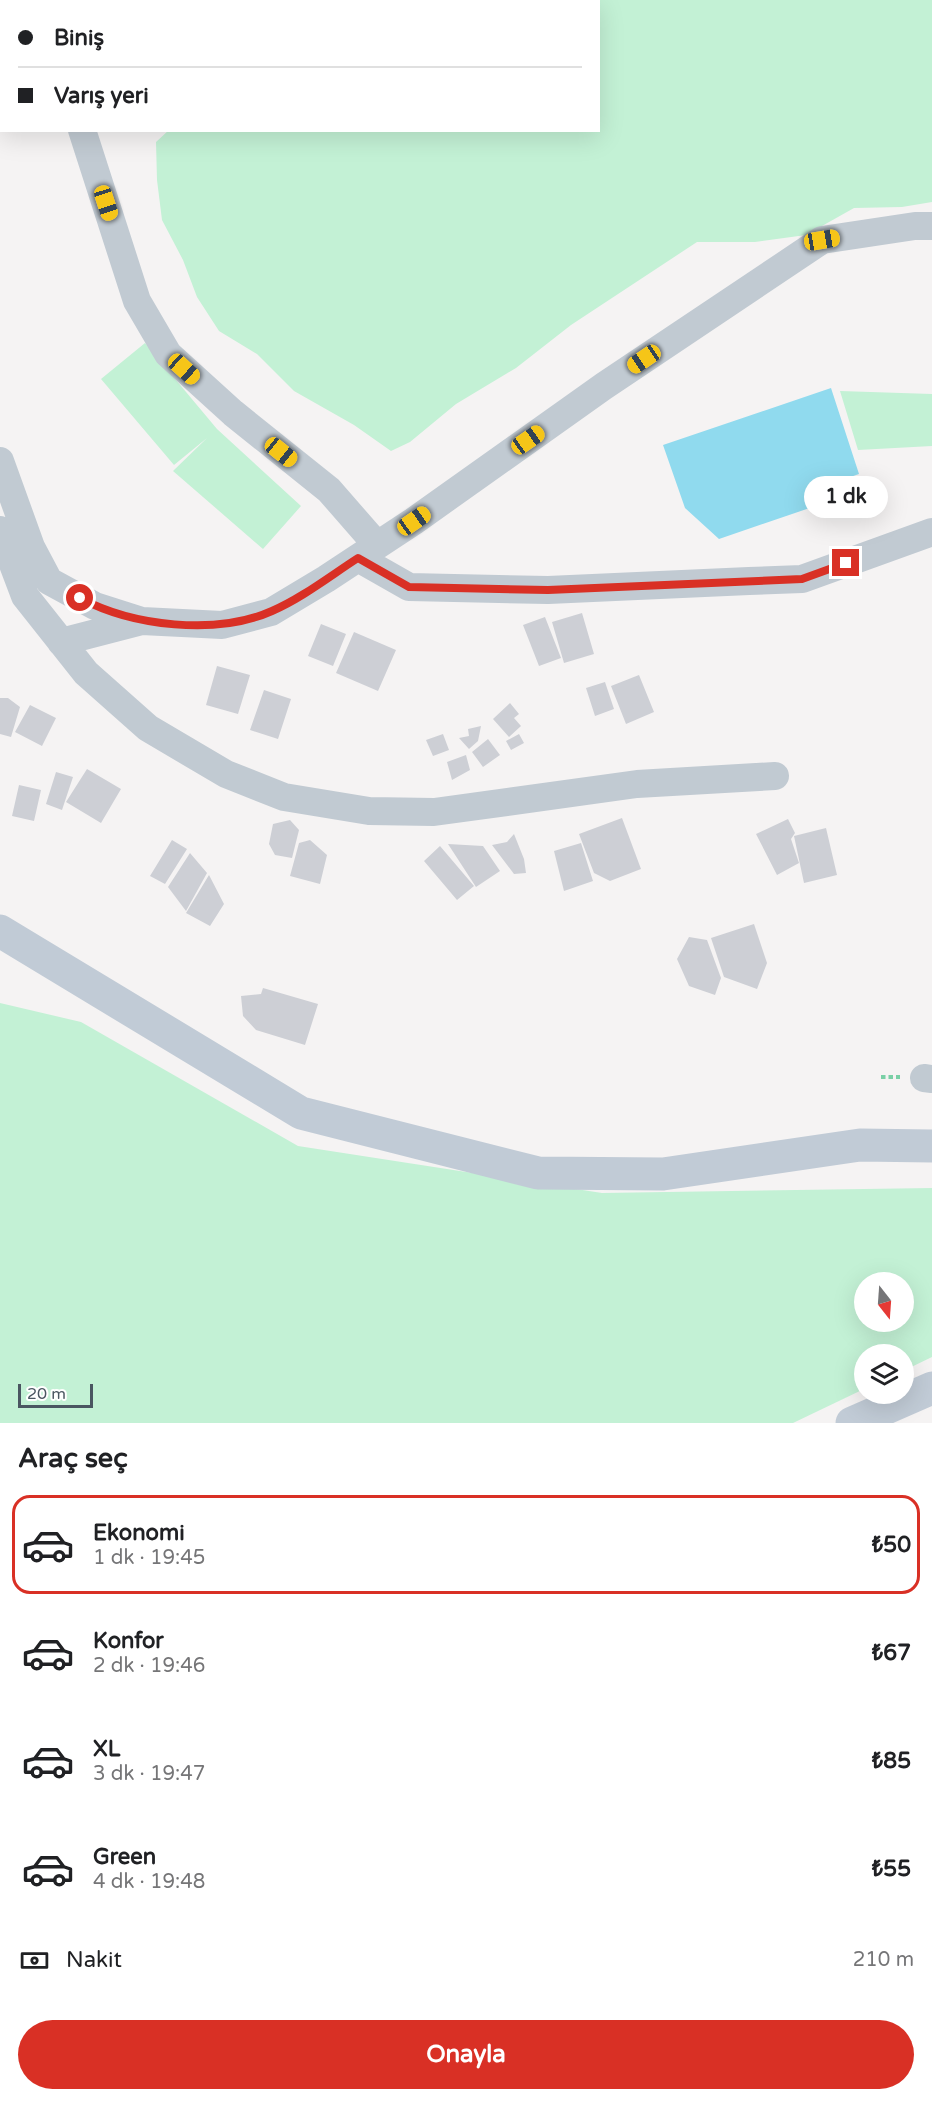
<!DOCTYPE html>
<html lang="tr">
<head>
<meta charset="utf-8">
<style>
  body { margin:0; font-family:"Varela Round",sans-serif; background:#f6f6f6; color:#202124; height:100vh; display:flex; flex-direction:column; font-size:22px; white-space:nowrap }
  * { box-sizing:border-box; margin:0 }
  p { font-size:20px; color:#757577 }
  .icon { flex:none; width:33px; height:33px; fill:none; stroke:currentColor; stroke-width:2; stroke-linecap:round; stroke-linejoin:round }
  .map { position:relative; height:1423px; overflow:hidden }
  .side { display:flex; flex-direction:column; background:#fff; flex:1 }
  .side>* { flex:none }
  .hud { position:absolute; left:0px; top:0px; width:600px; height:132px; box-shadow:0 6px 24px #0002; display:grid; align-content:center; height:132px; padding:0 18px; background:#fff }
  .needle { width:39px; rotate:163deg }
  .tools { position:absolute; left:854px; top:1272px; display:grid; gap:12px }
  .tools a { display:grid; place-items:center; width:60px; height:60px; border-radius:50%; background:#fff; box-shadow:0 6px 24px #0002; font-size:30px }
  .scale { position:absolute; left:18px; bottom:15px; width:75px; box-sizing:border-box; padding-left:6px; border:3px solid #4a5661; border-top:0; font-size:16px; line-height:21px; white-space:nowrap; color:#4a5661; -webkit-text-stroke:4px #fff; paint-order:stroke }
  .end { position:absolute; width:27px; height:27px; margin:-14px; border:8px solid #d93025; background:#fff; box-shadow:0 0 0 3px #fff }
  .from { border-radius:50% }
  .bubble { position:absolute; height:42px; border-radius:21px; background:#fff; box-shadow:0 6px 24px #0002; font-size:20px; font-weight:800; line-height:42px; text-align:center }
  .car { position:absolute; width:18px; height:36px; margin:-18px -9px; border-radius:8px; box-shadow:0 0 4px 2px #0007; background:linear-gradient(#f5c518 24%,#345 0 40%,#f5c518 0 76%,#345 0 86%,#f5c518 0) }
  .hud b { display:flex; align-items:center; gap:21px; height:57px; font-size:22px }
  .hud b+b { border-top:2px solid #e0e0e0 }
  .hud i { width:15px; height:15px; background:#202124 }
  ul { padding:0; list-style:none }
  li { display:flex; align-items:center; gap:18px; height:99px; margin:0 12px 9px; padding:0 6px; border:3px solid transparent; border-radius:18px }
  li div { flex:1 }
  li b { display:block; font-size:22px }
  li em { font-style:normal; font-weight:800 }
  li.active { border-color:#d93025 }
  li>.icon { width:54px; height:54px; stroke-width:1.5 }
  h2 { padding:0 18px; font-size:27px; line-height:72px }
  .pay { display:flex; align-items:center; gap:15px; height:66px; padding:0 18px; font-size:22px }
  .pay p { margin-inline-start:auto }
  .primary-button { display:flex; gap:12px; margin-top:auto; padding:12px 18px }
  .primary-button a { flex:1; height:69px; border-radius:36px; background:#d93025; color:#fff; font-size:24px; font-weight:800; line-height:69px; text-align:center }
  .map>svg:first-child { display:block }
  .green { fill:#c3f1d5; fill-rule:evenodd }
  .water { fill:#90daee }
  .building { fill:#cdcfd5 }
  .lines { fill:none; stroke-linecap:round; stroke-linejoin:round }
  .path { stroke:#7ad0a6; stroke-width:4; stroke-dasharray:4.5 3; stroke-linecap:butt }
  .street { stroke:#c1cad2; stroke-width:28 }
  .secondary { stroke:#c1cbd6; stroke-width:33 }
  .route { stroke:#d93025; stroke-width:8 }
</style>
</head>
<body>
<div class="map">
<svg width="932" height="1423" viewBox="0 0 932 1423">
  <rect width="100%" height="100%" fill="#f5f3f3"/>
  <path class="green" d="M337,0H932V202L902,207L854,208L806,235L755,242H697L571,325L516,368L456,404L410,442L391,451L354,425L294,391L257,354L219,331L197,297L183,260L162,220L157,180L156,142L169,130H598V2Z
    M145,343L217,429L301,506L263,549L173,471L207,438L174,465L101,379Z
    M840,391L932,394V446L858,450Z
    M0,1003L81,1022L298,1146L602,1193L932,1188V1357L903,1371V1354H864V1389L793,1423H0ZM864,1282H903V1322H864Z"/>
  <path class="water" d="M831,388L859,474L836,482V499L719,539L685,508L663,445Z"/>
  <path class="building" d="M582,613L594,654L564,663L552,622Z
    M545,617L561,658L539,666L523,625Z
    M321,624L346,634L333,666L308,656Z
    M354,632L396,650L378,691L336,673Z
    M217,666L250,675L238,714L206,705Z
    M639,675L654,712L626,724L611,686Z
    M605,682L614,709L595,716L586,688Z
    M264,690L291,699L278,739L250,730Z
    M0,698H8L20,707L11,737L0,734Z
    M510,703L519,714L514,718L521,726L509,737L493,719Z
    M30,705L56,718L42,746L15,732Z
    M481,726L478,741L469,749L459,738L469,736L468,729Z
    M443,734L449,750L433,756L426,740Z
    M519,734L524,743L511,750L506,741Z
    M488,739L500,755L483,767L472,752Z
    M466,755L470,770L452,780L447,762Z
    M87,769L121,789L101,823L66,802Z
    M56,772L73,777L62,810L46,804Z
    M19,785L41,790L34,821L12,816Z
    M622,818L641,869L610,881L594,873L579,834Z
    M788,819L795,833L791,839L799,863L777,875L756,834Z
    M290,820L299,830L292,858L275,855L269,844L273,824Z
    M826,828L837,875L804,883L794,836Z
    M514,834L524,859L526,873L514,874L492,845L507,842Z
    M172,840L187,849L165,884L150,876Z
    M310,840L327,855L320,884L290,876L299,843Z
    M581,843L593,881L564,891L554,851Z
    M448,844L483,846L500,871L476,887Z
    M440,846L474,886L457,900L424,861Z
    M190,853L207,873L186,911L168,887Z
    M209,875L224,904L210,926L186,913Z
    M754,924L767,963L757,989L724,977L711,938Z
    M689,937L707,940L721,978L715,995L689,986L677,959Z
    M263,988L318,1004L305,1045L256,1030L243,1016L241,996L261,994Z"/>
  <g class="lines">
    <path class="path" d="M881,1077H900"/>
    <path class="street" d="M8,0V2
      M284,2L287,0
      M82,130L137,301L168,354L233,413L329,490L377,545
      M0,461L31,547L49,581L95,606L142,621L222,625L271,612L326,579L414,521L604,386L822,240L915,226H932
      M0,530L25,596L86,673L148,728L226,774L284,797L369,811L434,812L637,784L775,776
      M358,558L409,587L548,590L749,581L802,579L932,532
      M61,642L142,621
      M924,1078L932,1079"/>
    <path class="secondary" d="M0,931L301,1113L538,1173L663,1174L860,1145L932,1146
      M852,1423L932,1388"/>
  </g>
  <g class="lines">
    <path class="route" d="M80,598C132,626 216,636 272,611C302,598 330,576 358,558L409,587L548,590L802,579L846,563"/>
  </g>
</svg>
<div class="tools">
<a><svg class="needle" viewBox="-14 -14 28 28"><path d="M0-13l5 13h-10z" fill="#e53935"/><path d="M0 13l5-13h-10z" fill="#757577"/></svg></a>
<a><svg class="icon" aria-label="layers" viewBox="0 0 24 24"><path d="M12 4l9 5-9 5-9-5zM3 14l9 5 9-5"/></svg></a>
</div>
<div class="scale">20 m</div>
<i class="end from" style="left:80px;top:598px"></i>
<i class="end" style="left:846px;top:563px"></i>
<div class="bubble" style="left:804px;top:476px;width:84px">1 dk</div>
<i class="car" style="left:106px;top:203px;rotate:162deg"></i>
<i class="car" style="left:822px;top:240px;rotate:81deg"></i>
<i class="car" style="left:644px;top:359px;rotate:236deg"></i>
<i class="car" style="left:184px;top:369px;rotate:132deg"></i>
<i class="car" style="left:528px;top:440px;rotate:55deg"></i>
<i class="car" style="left:281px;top:452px;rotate:129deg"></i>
<i class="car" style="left:414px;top:521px;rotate:55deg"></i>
<div class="hud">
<b><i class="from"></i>Biniş</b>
<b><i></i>Varış yeri</b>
</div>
</div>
<section class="side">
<h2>Araç seç</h2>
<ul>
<li class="active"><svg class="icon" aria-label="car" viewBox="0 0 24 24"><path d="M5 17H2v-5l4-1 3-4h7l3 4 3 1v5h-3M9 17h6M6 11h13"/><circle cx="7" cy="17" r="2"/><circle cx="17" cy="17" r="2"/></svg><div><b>Ekonomi</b><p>1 dk · 19:45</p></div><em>₺50</em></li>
<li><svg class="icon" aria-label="car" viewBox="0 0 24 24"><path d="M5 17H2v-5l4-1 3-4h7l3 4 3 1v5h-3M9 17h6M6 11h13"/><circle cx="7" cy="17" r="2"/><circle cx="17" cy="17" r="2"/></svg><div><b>Konfor</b><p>2 dk · 19:46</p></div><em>₺67</em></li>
<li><svg class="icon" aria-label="car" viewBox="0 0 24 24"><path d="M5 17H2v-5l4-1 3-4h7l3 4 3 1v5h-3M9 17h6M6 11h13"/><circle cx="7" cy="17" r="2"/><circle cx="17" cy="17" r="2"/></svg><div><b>XL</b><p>3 dk · 19:47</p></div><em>₺85</em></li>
<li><svg class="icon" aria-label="car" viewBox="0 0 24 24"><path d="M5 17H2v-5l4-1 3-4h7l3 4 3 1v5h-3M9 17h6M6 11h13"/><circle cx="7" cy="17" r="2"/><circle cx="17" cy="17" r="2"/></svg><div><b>Green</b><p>4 dk · 19:48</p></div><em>₺55</em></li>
</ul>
<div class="pay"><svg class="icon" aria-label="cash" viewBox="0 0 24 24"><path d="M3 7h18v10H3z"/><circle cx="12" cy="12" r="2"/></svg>Nakit<p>210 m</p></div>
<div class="primary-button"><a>Onayla</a></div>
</section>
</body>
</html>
